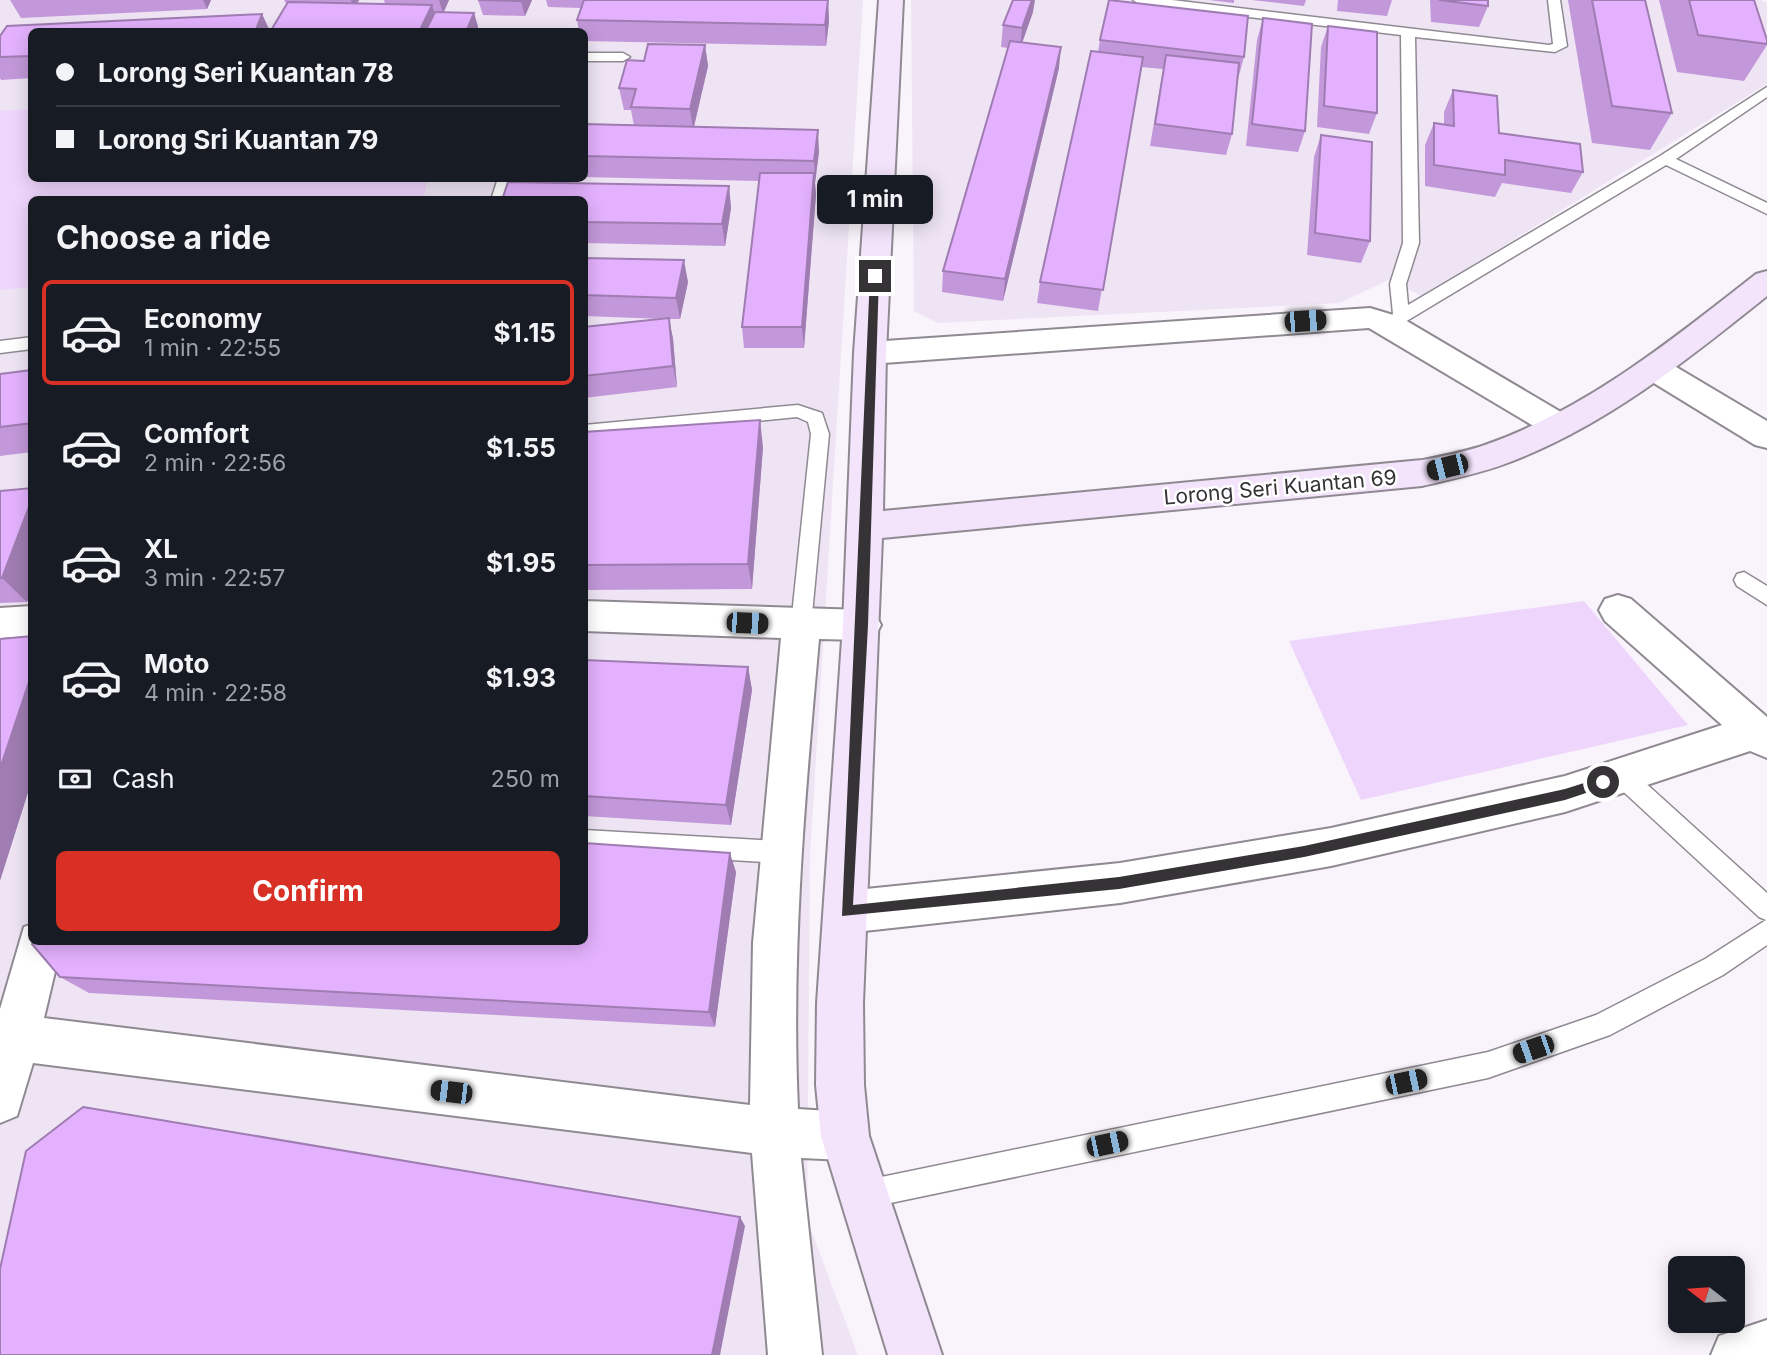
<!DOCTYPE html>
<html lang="en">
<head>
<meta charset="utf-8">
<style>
  body { margin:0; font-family:Inter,sans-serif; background:#242831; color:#f1f3f6; height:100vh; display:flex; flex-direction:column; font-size:26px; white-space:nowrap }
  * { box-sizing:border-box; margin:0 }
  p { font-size:23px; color:#9ea1a6 }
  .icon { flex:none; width:38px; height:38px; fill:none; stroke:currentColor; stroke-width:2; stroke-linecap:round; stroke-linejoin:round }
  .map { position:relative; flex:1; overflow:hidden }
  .panel { position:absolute; left:28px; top:196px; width:560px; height:749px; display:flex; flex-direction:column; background:#171b24; border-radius:10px; box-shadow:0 4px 18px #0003 }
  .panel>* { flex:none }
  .guide { position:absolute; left:28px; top:28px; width:560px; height:154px; border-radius:10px; box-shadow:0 4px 18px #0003; display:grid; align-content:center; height:154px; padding:0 28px; background:#171b24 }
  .needle { width:46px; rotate:287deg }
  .buttons { position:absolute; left:1668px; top:1256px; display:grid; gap:14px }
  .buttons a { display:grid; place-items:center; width:77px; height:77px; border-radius:10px; background:#171b24; box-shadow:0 4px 18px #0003; font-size:35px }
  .end { position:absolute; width:32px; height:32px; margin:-16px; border:9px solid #353336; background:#fff; box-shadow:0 0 0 4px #fff }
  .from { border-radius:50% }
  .bubble { position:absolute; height:49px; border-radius:10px; background:#171b24; box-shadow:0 4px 18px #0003; font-size:23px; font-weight:700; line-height:49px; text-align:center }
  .car { position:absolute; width:21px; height:42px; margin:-21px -10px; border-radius:9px; box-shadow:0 0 5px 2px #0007; background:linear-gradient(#222 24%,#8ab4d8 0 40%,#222 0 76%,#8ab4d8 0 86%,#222 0) }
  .guide b { display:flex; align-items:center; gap:24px; height:66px; font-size:26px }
  .guide b+b { border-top:2px solid #363941 }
  .guide i { width:18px; height:18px; background:#f1f3f6 }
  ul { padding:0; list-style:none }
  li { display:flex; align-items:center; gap:21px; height:105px; margin:0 14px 10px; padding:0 14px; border:4px solid transparent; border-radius:10px }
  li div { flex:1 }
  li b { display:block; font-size:26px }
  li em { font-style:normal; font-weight:700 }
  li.selected { border-color:#d93025 }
  li>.icon { width:63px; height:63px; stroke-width:1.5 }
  h2 { padding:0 28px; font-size:32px; line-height:84px }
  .pay { display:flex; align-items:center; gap:18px; height:77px; padding:0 28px; font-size:26px }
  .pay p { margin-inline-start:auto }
  .button { display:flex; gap:14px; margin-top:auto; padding:14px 28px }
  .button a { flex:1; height:80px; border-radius:10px; background:#d93025; color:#fff; font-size:28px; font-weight:700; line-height:80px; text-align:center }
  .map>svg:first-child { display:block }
  .built { fill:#eee4f4; fill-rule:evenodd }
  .green { fill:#eed5fc }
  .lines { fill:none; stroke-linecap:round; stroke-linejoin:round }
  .lane-casing { stroke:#8f8a92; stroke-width:3 }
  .street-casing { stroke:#8f8a92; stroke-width:4 }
  .secondary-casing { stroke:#8f8a92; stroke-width:4 }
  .lane { fill:#fff; fill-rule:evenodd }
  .street { fill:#fff; fill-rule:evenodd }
  .secondary { fill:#f3e3fb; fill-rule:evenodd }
  .wall { fill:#c398da }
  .shaded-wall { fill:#9f7cb1 }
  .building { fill:#e3b1fd; stroke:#9f7cb1; stroke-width:2 }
  .route { fill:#353336 }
  .labels { text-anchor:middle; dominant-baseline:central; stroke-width:5; stroke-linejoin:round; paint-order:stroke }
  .street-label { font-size:21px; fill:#353336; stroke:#fff }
</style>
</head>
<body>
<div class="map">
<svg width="1767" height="1355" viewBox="0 0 1767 1355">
  <rect width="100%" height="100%" fill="#f9f3fc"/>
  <path class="built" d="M0,0H863L810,855L807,1219L858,1355H0ZM32,32H584V178H32ZM32,200H584V942H32Z
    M911,0H1760L1767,3V84L1422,296L1388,280L1340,303L938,323L914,311Z"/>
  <path class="green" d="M31,109L32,178L427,179L424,199L32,200L31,287L0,290V111Z
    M1584,601L1688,725L1361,800L1289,641Z"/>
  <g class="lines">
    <g class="lane-casing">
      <path id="lane" d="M1133,0H1172L1549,45L1553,44L1548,0H1560L1567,46L1555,52L1415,37L1419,243L1406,284L1408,305L1660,156L1767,87V97L1676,159L1767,203V214L1666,165L1395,328H1383L1381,324L1393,314L1390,284L1403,243L1401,35L1139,4Z
        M584,53H623L630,57L623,61H584Z
        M498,178H513L507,200H491Z
        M32,337V349L0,353V341Z
        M798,405L822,413L829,434L811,625L808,631H794L791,625L811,434L808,422L797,417L584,438V425Z
        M1744,572L1767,586V605L1737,586L1734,580L1737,574Z
        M1622,766L1630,769L1767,893V945L1723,975L1610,1035L1488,1078L862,1209L852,1205L848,1195L852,1185L862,1181L1488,1052L1596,1015L1705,959L1766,920L1759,917L1614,783L1611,776L1614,769Z
        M584,830L779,841L787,844L791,852L787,860L779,863L584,851Z"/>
    </g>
    <g class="street-casing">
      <path id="street" d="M1370,308L1400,317L1571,418L1576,426L1571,434L1559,438L1547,434L1369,328L870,364L859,361L854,353L859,345L870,342Z
        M1655,358L1666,361L1767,421V448L1755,445L1644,377L1639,369L1644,361Z
        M1618,595L1631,599L1767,717V758L1750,751L1565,812L1331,866L1120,903L846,933L831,927L824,912L831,897L846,891L1120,863L1331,828L1565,776L1722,725L1605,621L1599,610L1605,599Z
        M584,601L862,610L875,614L881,625L875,636L862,640L819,639C805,795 791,952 798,1109L845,1112L862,1119L869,1136L862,1153L845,1160L801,1158L822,1355H768L752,1153L33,1063L17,1116L0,1123V1009L24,927L32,924V942H62L44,1018L750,1105L753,943L781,638L584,631Z
        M32,606V636L0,638V608Z
        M1767,1320V1355H1711L1719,1336Z"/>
    </g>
    <g class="secondary-casing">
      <path id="secondary" d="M879,0H903L886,353L883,511L1422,460C1443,456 1465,452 1485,445C1587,409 1672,340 1756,274L1767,271V296C1687,360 1607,425 1510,462C1482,473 1452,479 1422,486L882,538L863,1003L864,1085L869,1136L942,1355H888L821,1136L816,1085L817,1003L843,625L854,353Z"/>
    </g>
    <use href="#lane" class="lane"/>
    <use href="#street" class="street"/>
    <use href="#secondary" class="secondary"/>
  </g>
  <path class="wall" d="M10,0H211L207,9L21,18Z
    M284,0H359L357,4H385L384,0H449L444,12L474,13L478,27L476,32H32V78L1,80L0,78V36L7,26L262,14L270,31L287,5Z
    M478,0H532L525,16L483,15Z
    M546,0H828L829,21L826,46L584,41V32H579L577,20L581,8L548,7Z
    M1209,0H1234V3Z
    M1252,0H1306L1304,6Z
    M1338,0H1392L1387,16L1337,11Z
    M1430,0H1488V6L1479,27L1431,22Z
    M1568,0H1645L1672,113L1650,150L1592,143Z
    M1659,0H1754L1767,40V45L1744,81L1677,72Z
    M1033,12L1022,42L1059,68L1003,301L942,292L943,271L1008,48L1001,47L1003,25Z
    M1263,18L1305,131L1298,152L1246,146L1257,40Z
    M1328,26L1377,113L1369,134L1317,127L1321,47Z
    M1100,40L1244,57L1238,79H1237L1232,134L1226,155L1150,146L1163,69L1141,67L1098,311L1037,303L1040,282L1098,52Z
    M705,45L708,66L694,127L819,152L815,183L816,194L804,348H744L742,327L759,181L584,177V124L634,126L631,110H624L619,88L644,61Z
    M1453,90L1499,133L1583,172L1571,193L1502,183L1495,197L1425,186V145L1434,123L1444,125V112Z
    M1321,135L1370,241L1361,263L1307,255L1314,157Z
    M729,186L731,208L725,246L584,243V200Z
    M584,258L688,282L680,319H669L673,339L677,387L584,398V327L664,319L584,316Z
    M32,370V452L0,456V374Z
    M584,432L763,447L752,589L584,590Z
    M32,488V590L27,602L0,603V491Z
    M584,660L748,667L752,690L731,825L584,816Z
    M736,872L715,1027L89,993L60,977Z"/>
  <path class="shaded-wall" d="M203,0H211L207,9Z
    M351,0H359L354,9Z
    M439,0H449L443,13Z
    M522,0H532L525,16L521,1Z
    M828,0L829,21L826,46L825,25Z
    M1032,0H1035L1033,12L1020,49L1022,28Z
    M432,5L439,26L436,32H419Z
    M474,13L478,27L476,32H466Z
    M262,14L270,32H255Z
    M705,45L708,66L693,130L690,109Z
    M1061,47L1059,68L1003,301L1005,279Z
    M818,130L819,152L815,183L814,161Z
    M814,173L816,194L804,348L802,327Z
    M729,186L731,208L725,246L722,224Z
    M684,260L688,282L680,319L676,298Z
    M669,318L673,339L677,387L673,366Z
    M760,420L763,447L752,589L748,564Z
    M32,499V590L27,602L2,578Z
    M748,667L752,690L731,825L726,805Z
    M32,673V780L0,881V769Z
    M730,853L736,872L715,1027L709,1012Z
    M740,1217L745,1226L720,1355H712Z"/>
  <path class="building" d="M478,0H522L521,1Z
    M584,0H828L825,25L577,20Z
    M1013,0H1032L1022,28L1003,25Z
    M1109,0L1248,16L1244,57L1100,40Z
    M1439,0H1488V6Z
    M1592,0H1645L1672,113L1612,106Z
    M1689,0H1754L1767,40V44L1698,35Z
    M288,2L432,5L419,32H270Z
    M435,12L474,13L466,32H425Z
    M262,14L255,32H32V56L0,57V36L7,26Z
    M1263,18L1312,24L1305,131L1252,124Z
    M1328,26L1377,32V113L1324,106Z
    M1010,41L1061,47L1005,279L943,271Z
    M648,44L705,45L690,109L631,107L636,89L619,88L627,60L644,61Z
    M1091,51L1143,57L1103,290L1040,282Z
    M1166,55L1239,63L1232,134L1155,124Z
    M1453,90L1497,96L1499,133L1580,144L1583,172L1505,160V175L1434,165V123L1454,126Z
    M584,124L818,130L814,161L584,156Z
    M1321,135L1372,142L1370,241L1315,233Z
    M760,173H814L802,327H742Z
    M508,182L729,186L722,224L584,222V200H502Z
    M584,258L684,260L676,298L584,295Z
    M669,318L673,366L584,376V327Z
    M32,370V423L0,427V374Z
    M760,420L748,564L584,565V432Z
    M32,488V499L2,578H0V491Z
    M32,636V673L0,769V639Z
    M584,660L748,667L726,805L584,796Z
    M584,843L730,853L709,1012L60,977L32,944L33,942H584Z
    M83,1107L740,1217L712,1355H0V1269L26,1151Z"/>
  <path class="route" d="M875,273L879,276L868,625L853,905L1119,877L1304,846L1565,789L1603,777L1609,782L1607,786L1565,800L1304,857L1119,889L842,916L870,276Z"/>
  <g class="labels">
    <g class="street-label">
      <text transform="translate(1280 487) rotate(-5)">Lorong Seri Kuantan 69</text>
    </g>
  </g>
</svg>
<div class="buttons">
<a><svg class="needle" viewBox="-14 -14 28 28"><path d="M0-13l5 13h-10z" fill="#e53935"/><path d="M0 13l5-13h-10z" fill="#9ea1a6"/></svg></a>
</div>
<i class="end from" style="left:1603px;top:782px"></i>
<i class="end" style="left:875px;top:276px"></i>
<div class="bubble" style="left:817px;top:175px;width:116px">1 min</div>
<i class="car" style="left:1305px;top:321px;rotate:86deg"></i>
<i class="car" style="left:1447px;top:467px;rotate:256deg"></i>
<i class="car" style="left:747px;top:623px;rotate:92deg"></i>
<i class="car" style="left:1533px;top:1049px;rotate:251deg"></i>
<i class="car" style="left:1406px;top:1082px;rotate:78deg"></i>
<i class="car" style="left:451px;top:1092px;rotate:277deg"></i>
<i class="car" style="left:1107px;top:1144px;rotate:78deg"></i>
<div class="guide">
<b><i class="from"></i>Lorong Seri Kuantan 78</b>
<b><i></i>Lorong Sri Kuantan 79</b>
</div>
<section class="panel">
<h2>Choose a ride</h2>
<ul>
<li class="selected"><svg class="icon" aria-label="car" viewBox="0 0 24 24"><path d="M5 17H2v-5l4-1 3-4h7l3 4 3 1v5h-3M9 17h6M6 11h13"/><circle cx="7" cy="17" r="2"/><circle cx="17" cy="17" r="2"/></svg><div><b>Economy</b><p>1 min · 22:55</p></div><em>$1.15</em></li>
<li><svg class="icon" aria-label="car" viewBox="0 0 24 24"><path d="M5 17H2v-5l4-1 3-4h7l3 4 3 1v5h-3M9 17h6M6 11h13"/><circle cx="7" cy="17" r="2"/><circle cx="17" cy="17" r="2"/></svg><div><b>Comfort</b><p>2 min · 22:56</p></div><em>$1.55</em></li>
<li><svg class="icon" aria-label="car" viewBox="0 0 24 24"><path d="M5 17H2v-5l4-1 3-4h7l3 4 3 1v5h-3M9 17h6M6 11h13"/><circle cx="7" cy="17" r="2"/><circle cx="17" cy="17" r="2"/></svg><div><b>XL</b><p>3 min · 22:57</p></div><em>$1.95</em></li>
<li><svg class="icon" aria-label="car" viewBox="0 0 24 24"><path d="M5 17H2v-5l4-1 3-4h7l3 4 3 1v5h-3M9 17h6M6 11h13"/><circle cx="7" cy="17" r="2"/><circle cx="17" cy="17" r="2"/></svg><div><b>Moto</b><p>4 min · 22:58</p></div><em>$1.93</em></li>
</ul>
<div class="pay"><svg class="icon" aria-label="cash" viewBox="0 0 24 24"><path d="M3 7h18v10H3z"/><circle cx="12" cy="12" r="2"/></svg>Cash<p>250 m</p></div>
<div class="button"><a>Confirm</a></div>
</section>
</div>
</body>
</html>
